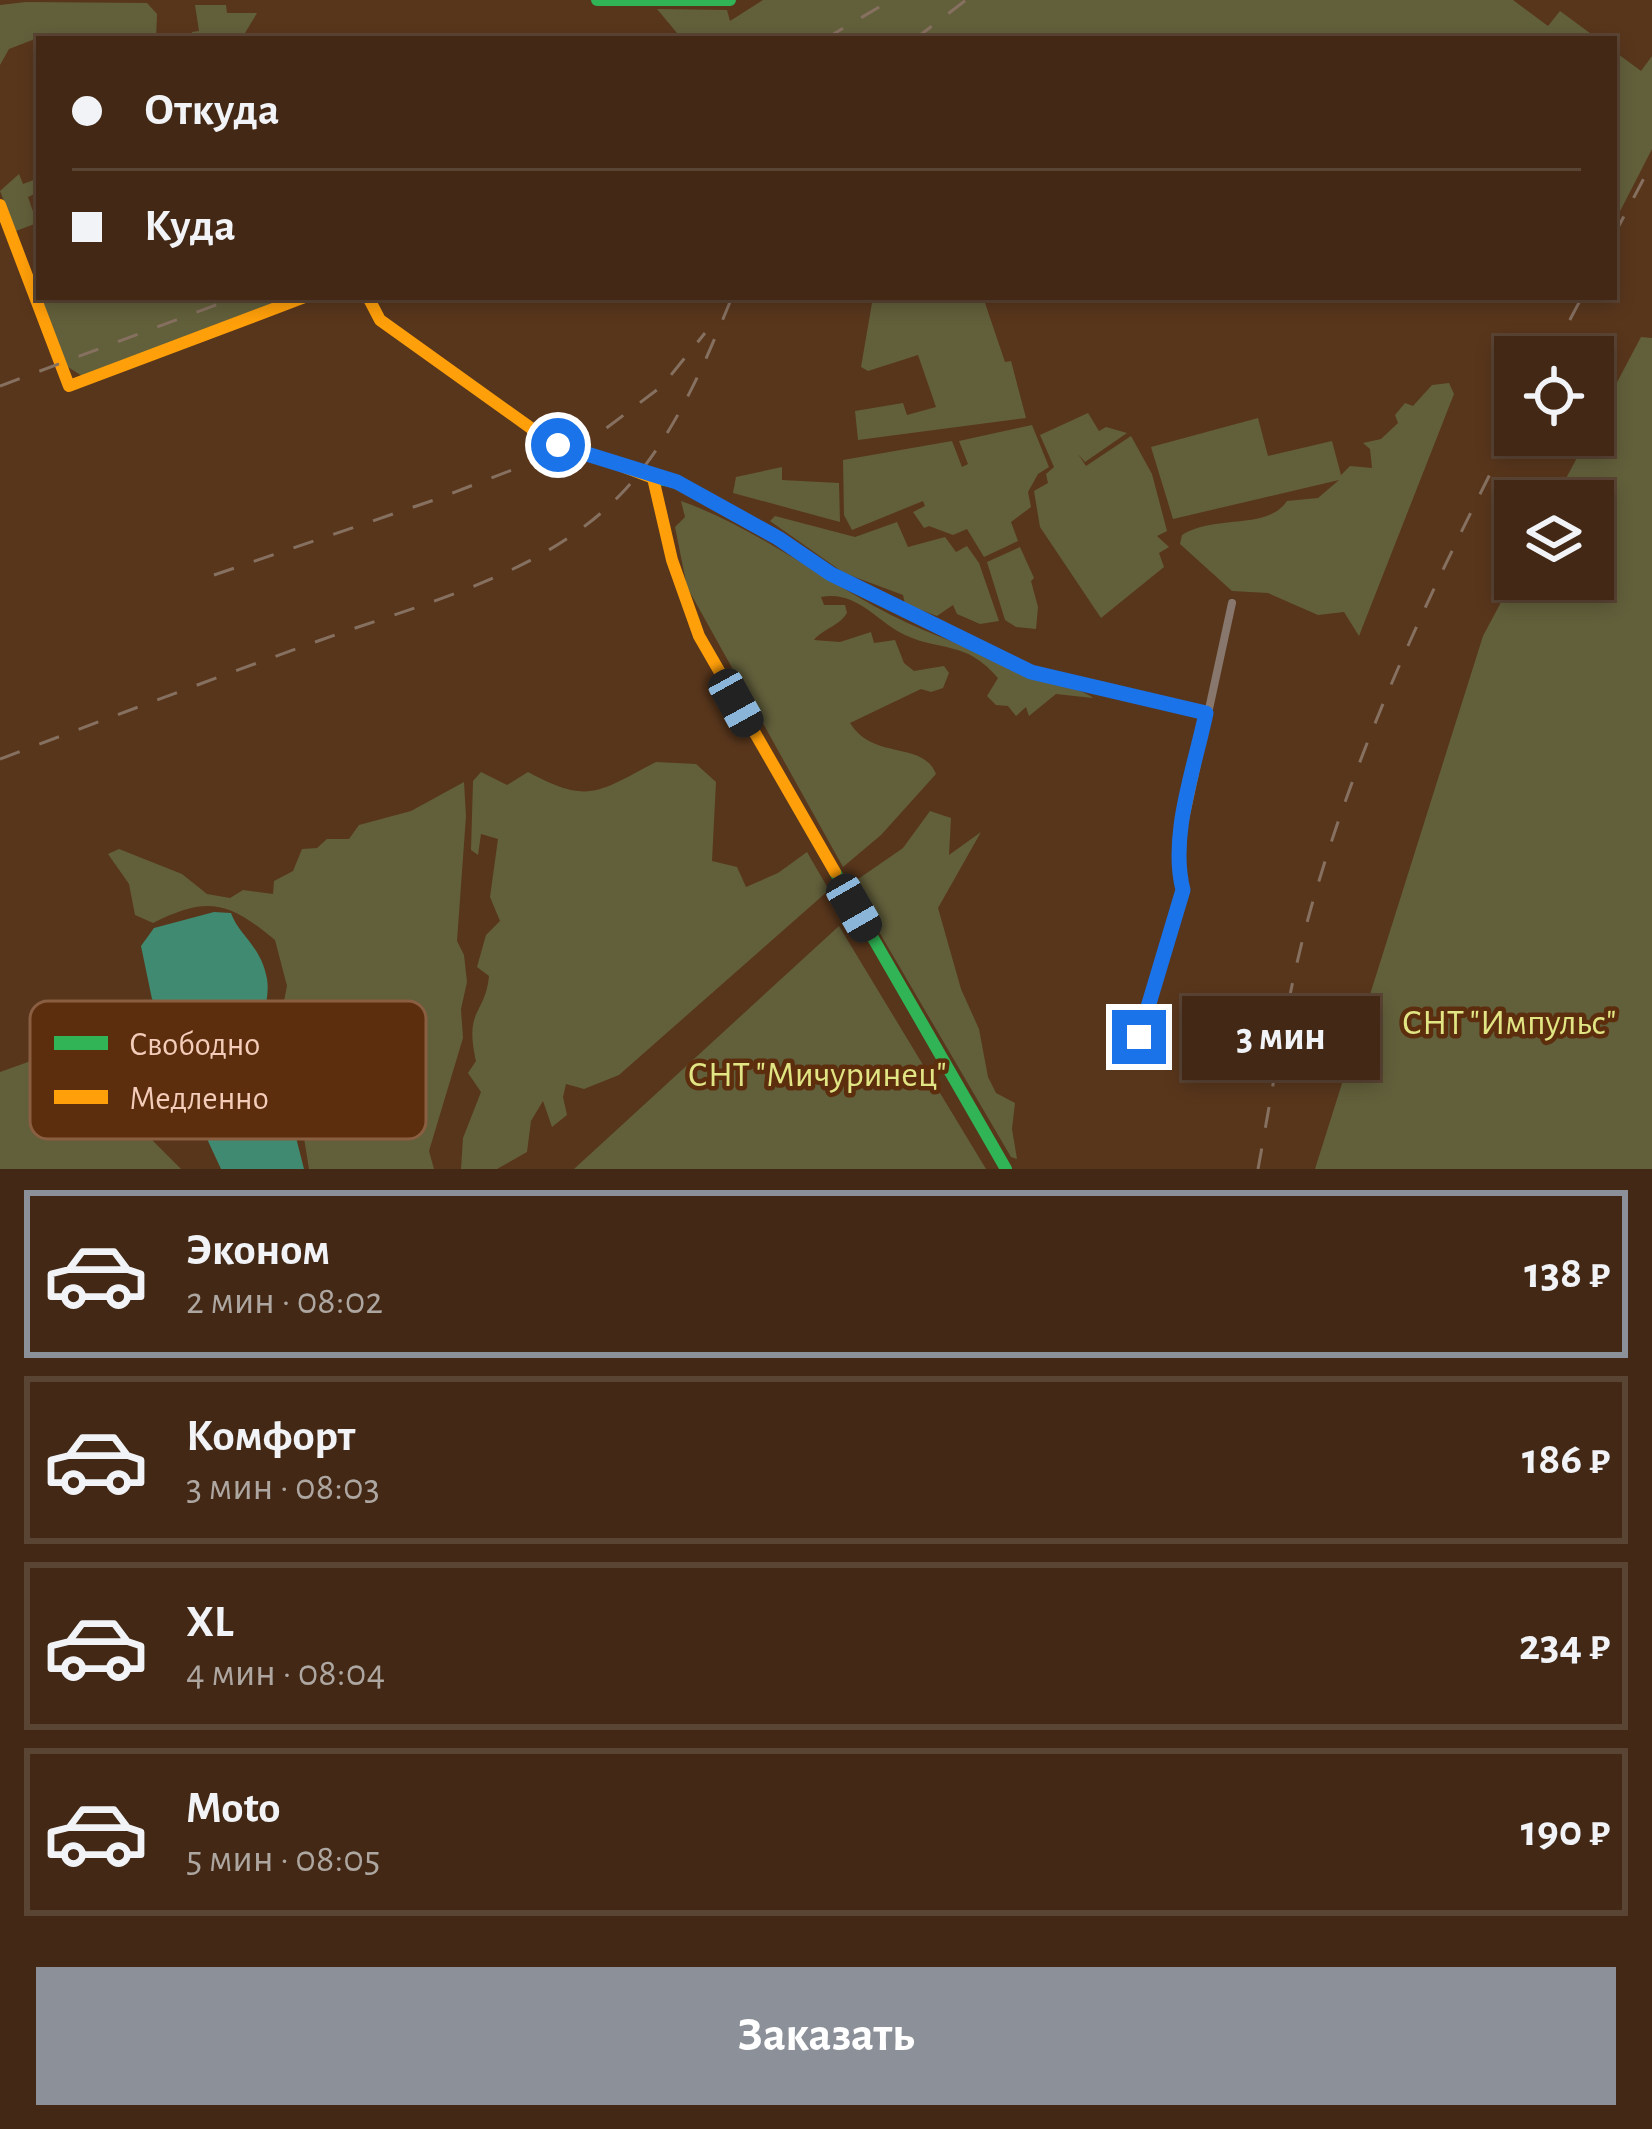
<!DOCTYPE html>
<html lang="ru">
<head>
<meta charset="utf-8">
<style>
  body { margin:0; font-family:"Alegreya Sans",sans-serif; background:#4c3422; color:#f1f3f6; height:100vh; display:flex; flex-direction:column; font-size:45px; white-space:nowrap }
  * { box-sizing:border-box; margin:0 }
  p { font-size:39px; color:#aea6a0 }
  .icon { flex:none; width:66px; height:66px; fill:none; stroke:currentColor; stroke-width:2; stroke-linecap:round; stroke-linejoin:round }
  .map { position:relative; height:1169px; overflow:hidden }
  .drawer { display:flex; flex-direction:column; background:#422815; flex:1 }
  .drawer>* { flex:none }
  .hud { position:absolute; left:36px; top:36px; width:1581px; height:264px; border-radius:0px; box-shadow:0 6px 18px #0003,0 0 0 3px #5a4434; display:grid; align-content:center; height:264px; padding:0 36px; background:#422815 }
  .fabs { position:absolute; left:1494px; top:336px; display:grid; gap:24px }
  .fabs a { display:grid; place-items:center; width:120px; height:120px; border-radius:0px; background:#422815; box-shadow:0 6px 18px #0003,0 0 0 3px #5a4434; font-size:60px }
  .end { position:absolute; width:54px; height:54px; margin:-27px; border:15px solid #1a73e8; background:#fff; box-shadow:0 0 0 6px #fff }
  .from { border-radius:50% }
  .bubble { position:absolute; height:84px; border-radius:0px; background:#422815; box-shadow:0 6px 18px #0003,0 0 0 3px #5a4434; font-size:39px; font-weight:700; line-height:84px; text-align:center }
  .car { position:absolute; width:36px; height:72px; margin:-36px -18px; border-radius:15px; box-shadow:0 0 9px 3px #0007; background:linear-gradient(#222 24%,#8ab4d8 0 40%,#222 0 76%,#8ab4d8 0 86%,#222 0) }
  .hud b { display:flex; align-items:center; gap:42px; height:114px; font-size:45px }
  .hud b+b { border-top:3px solid #5a4434 }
  .hud i { width:30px; height:30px; background:#f1f3f6 }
  ul { padding:21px 0 0; list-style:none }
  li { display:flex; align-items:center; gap:36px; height:168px; margin:0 24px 18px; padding:0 12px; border:6px solid #5a4434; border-radius:0px }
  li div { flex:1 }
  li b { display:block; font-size:45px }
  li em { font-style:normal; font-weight:700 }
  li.on { border-color:#8c9099 }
  li>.icon { width:108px; height:108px; stroke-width:1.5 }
  .primary-button { display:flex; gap:24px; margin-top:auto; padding:24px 36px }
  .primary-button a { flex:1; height:138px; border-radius:0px; background:#8c9099; color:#fff; font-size:48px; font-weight:700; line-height:138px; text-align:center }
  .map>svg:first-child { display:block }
  .green { fill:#625f3b }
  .water { fill:#408a71 }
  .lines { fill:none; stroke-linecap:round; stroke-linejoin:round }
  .street { stroke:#88776c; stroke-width:8 }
  .fast { stroke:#30b455; stroke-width:12 }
  .slow { stroke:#ff9f0a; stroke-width:12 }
  .rail { stroke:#867060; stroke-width:3; stroke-dasharray:21 21; stroke-linecap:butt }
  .route { stroke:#1a73e8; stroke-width:15 }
  .labels { text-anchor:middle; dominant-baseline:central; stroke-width:9; stroke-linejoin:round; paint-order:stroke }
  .park-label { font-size:36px; fill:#e1e584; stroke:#5d2e0e }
  .key { fill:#5d2e0e; stroke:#8a5e41; stroke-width:3 }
  .key-label { font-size:33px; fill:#f3cdb9 }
</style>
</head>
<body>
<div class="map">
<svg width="1652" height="1169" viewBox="0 0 1652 1169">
  <rect width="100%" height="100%" fill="#58361c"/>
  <path class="green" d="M763,0H1513L1548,26L1560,11L1598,39H669L677,33L657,9L727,10L730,21Z
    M26,2L147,3L157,14L156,39H39V47L35,39L9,49L0,65V5Z
    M195,5H226L227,13H257L242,38L191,39L192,32L199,31Z
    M1614,51L1641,71L1652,56V149L1614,223Z
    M19,174L23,184L39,178V192L28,197L37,223L16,231L0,191Z
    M40,297H293L82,376L65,365Z
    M873,297H983L1005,362L1011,361L1026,418L858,440L855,411L903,403L907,415L936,407L918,355L868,371L861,367Z
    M1641,337L1652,338V1169H1315L1483,636L1515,576L1593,579V501H1554Z
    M1449,383L1454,394L1359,636L1344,612L1318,615L1268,593L1232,591L1180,544L1182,535C1215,514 1267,531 1287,501L1318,498L1339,480L1173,519L1151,447L1258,418L1268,456L1332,441L1341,475L1350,466L1372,468L1370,449L1363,443L1381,439L1398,423L1395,415L1405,403L1413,406L1432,385Z
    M1088,413L1099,431L1106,427L1127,433L1085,462L1078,454L1086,466L1131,436L1152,474L1167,531L1157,536L1169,547L1159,553L1164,567L1101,618L1040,527L1034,491L1048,483L1046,474L1054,467L1040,435Z
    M1032,425L1049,467L1038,474L1028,492L1031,507L1011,522L1018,541L984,557L967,529L953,535L929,526L924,528L913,512L925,506L923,501L852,530L844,515L843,460L952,441L962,467L968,464L959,441Z
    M782,467V480L839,483L840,522L733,493L736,477Z
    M681,501C757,528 820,579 891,615C932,636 976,648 1016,671C1039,683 1079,686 1093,698L1056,694L1029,716L1026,707L1016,716L1008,706L996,705L987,696L998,678C966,640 941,652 905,635C877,622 857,590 821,597L824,605H845L847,613C838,627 824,628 814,640L840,642L871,632L874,643L895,640L904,663L914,671L944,666L949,673L943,688L931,692L921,689L850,723C873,761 923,740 936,774L881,835L843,867L687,587L675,527L685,517Z
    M775,516L855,537L897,522L908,547L945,537L956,552L967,546L979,563L999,621L980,624L957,614L953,605L937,616L905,604L903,595L844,573L770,521Z
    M1020,547L1034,578L1031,581L1038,607L1036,629L1016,627L1005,620L987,562Z
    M656,762L696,764L716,782L712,861L737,867L746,887L778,873L807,852L829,890L619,1075L584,1089L566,1084L563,1097L567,1115L552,1127L543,1101L531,1121L527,1152L497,1169H461L463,1138L481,1092L468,1073L476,1061C464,1008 485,1016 489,976L477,967L486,935L500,921L490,897L498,839L481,834L478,855L471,850L473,781L481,772L507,785L528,772C589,805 598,792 656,762Z
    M464,782L466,816L457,941L464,955L467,982L461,1009L463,1038L429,1151L434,1169H309L299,1107L268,1079L262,1050L283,1006L287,986L275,940C229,902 208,895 153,923L135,915L129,884L108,854L119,849L182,874L207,894L230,898L243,890L273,894L274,881L293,871L302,849L317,848L327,839H349L359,825L411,811Z
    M930,811L951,818L949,855L981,832L938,908L961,989L979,1029L988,1077L996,1093L1015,1103L1012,1129L1017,1159L1011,1157L851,884L903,848Z
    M839,926L986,1169H574Z
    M63,1042L70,1062L99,1074L106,1082L125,1077V1058L133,1052L141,1063H161L173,1072L147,1091L152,1140L181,1169H0V1072L42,1057Z"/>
  <path class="water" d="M214,912L231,913C239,936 261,945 267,979C270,997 262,1009 267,1025L239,1057L253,1055L261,1068L259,1082L288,1106L304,1169H221L208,1141L211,1131L200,1113L206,1104L201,1095L191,1092L189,1081L197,1056L166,1062L158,1057L161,1051L178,1055L186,1041L179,1026L170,1024L152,999L141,946L154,928Z"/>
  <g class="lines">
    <path class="street" d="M1130,1063L1183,890L1178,870L1181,838L1232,603"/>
    <path class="fast" d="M597,0H730
      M653,478L677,482L778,538L831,575L1031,672L1206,713
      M835,872L1006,1169"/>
    <path class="slow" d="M0,205L69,386L305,297
      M368,297L380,320L542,436L653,478L672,560L699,636L835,872"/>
    <path class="rail" d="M825,39L891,0
      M915,39L966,0
      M1614,235L1652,163
      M1550,357L1582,297
      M0,386L237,297
      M214,575L437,499L592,439L662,386L705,333
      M0,759C106,719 212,679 318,641C420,604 542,576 620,495C672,441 704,366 732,297
      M1258,1169C1274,1082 1287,993 1311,908C1359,739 1435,581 1515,425"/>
  </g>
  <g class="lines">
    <path class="route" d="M558,445L677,482L778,538L831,574L1031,672L1206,713C1195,767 1169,835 1183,890L1139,1037"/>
  </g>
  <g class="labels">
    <g class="park-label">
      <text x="1509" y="1023">СНТ "Импульс"</text>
      <text x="817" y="1075">СНТ "Мичуринец"</text>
    </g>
  </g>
  <rect x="30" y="1001" width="396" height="138" rx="18" class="key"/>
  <rect x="54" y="1036" width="54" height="14" fill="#30b455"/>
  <rect x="54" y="1090" width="54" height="14" fill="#ff9f0a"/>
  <g class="key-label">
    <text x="129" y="1055">Свободно</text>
    <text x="129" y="1109">Медленно</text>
  </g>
</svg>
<div class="fabs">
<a><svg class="icon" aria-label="locate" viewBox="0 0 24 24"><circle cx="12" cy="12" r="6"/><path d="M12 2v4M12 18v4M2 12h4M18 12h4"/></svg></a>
<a><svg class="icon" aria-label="layers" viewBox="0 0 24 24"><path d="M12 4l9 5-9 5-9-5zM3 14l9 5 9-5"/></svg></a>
</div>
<i class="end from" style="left:558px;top:445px"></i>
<i class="end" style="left:1139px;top:1037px"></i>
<div class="bubble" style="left:1182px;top:996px;width:198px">3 мин</div>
<i class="car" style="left:736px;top:703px;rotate:151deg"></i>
<i class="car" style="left:854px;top:908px;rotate:150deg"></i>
<div class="hud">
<b><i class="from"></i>Откуда</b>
<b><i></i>Куда</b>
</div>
</div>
<section class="drawer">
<ul>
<li class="on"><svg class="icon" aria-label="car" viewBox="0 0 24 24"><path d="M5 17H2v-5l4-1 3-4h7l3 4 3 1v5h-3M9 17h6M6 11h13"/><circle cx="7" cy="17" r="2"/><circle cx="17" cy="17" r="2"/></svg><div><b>Эконом</b><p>2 мин · 08:02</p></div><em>138 ₽</em></li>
<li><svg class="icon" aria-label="car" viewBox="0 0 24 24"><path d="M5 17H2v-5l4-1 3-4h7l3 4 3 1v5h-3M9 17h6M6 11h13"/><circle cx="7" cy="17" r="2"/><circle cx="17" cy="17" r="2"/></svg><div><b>Комфорт</b><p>3 мин · 08:03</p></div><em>186 ₽</em></li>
<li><svg class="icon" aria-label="car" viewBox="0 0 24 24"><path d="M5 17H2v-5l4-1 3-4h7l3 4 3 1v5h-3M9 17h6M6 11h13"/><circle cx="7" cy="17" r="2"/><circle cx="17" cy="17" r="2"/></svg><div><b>XL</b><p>4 мин · 08:04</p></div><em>234 ₽</em></li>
<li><svg class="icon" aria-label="car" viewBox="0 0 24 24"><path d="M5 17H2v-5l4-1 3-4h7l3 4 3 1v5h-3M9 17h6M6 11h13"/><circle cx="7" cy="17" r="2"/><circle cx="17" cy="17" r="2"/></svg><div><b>Moto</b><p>5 мин · 08:05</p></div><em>190 ₽</em></li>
</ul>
<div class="primary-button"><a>Заказать</a></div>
</section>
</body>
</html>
